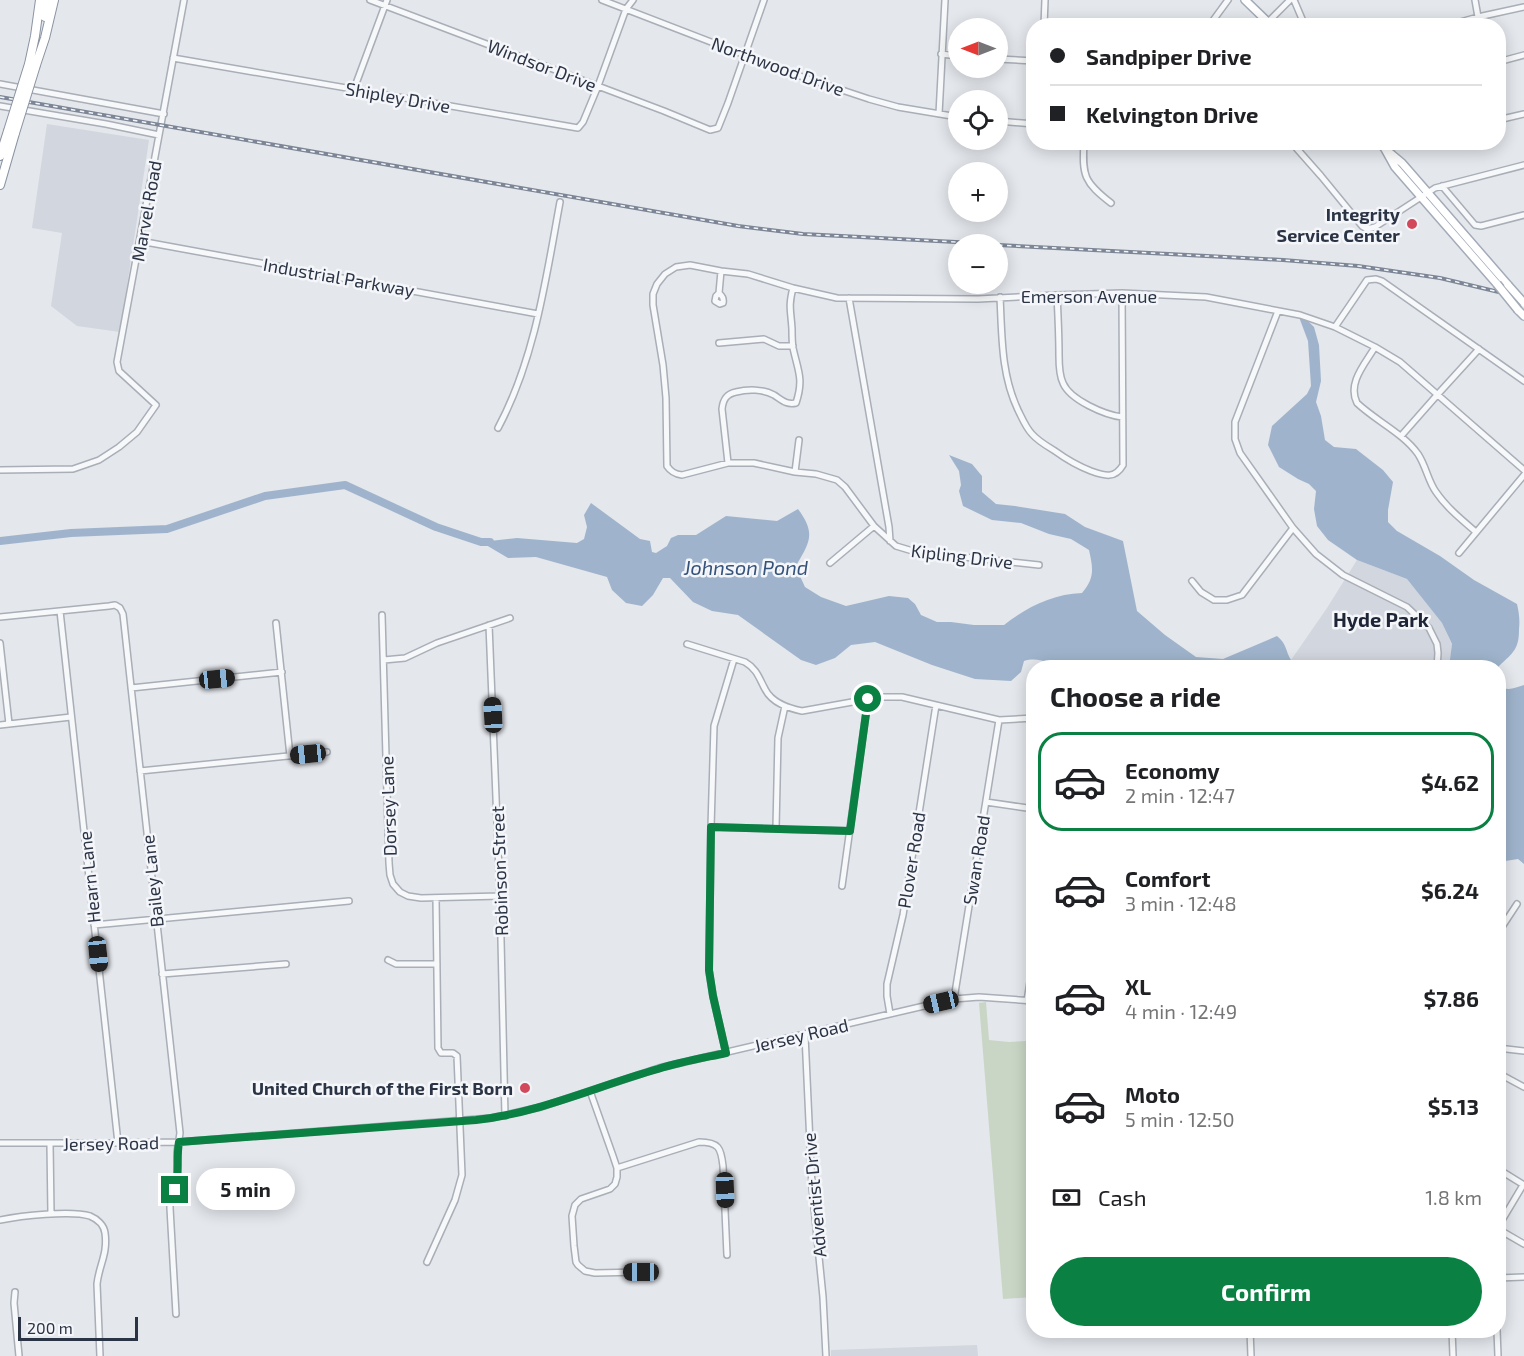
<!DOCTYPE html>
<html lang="en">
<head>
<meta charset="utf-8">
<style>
  body { margin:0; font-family:"Exo 2",sans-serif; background:#f2f2f2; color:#202124; height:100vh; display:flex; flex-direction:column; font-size:22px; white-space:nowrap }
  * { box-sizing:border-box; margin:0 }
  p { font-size:20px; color:#757577 }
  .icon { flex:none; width:33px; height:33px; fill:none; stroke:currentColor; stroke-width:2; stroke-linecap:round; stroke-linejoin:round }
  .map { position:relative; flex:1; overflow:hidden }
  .details { position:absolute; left:1026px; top:660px; width:480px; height:678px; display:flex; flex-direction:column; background:#fff; border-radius:24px; box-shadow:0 3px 15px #0003 }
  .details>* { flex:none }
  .guide { position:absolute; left:1026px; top:18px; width:480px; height:132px; border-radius:24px; box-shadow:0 3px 15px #0003; display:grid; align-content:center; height:132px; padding:0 24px; background:#fff }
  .needle { width:39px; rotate:270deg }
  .controls { position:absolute; left:948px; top:18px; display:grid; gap:12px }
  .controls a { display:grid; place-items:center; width:60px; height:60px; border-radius:50%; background:#fff; box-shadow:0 3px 15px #0003; font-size:30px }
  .scale { position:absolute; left:18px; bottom:15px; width:120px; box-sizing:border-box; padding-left:6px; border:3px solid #2b3445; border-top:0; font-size:16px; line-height:21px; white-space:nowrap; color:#2b3445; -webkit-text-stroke:4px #f4f6f9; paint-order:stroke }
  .end { position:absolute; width:27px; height:27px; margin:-14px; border:8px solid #0b8043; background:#fff; box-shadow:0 0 0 3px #fff }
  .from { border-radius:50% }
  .bubble { position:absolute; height:42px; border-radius:21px; background:#fff; box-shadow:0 3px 15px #0003; font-size:20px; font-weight:700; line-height:42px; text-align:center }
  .car { position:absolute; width:18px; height:36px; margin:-18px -9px; border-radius:8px; box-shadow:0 0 4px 2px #0007; background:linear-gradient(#222 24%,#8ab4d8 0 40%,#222 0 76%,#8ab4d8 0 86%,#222 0) }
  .guide b { display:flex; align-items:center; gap:21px; height:57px; font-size:22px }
  .guide b+b { border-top:2px solid #e0e0e0 }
  .guide i { width:15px; height:15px; background:#202124 }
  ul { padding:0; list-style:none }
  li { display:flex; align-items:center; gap:18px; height:99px; margin:0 12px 9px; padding:0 12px; border:3px solid transparent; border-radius:24px }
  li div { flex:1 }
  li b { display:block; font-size:22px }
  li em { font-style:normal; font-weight:700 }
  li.active { border-color:#0b8043 }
  li>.icon { width:54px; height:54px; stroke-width:1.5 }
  h2 { padding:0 24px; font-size:27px; line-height:72px }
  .pay { display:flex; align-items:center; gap:15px; height:66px; padding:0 24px; font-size:22px }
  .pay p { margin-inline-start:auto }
  .action { display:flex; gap:12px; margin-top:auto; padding:12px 24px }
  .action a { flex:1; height:69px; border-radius:36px; background:#0b8043; color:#fff; font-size:24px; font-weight:700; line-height:69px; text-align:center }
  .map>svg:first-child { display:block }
  .built { fill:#d2d6de }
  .green { fill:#c9d6c5 }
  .water { fill:#9fb4cc }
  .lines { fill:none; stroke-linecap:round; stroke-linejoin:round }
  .river { stroke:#9fb4cc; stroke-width:8 }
  .minor-casing { stroke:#a9aeb7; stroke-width:8 }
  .major-casing { stroke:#a3abb8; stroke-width:10 }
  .highway-casing { stroke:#8b94a3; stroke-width:10 }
  .minor { stroke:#f7f8fa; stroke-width:5 }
  .major { stroke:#fff; stroke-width:7 }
  .highway { stroke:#fff; stroke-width:8 }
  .rail-casing { stroke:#7d8696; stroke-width:4 }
  .rail { stroke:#f4f6f9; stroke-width:1.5; stroke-dasharray:4.5; stroke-linecap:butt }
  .major-bridge-casing { stroke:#a3abb8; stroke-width:10; stroke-linecap:butt }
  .highway-bridge-casing { stroke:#8b94a3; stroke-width:10; stroke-linecap:butt }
  .major-bridge { stroke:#fff; stroke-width:7 }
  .highway-bridge { stroke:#fff; stroke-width:8 }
  .route { stroke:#0b8043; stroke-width:8 }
  .poi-dot { fill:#d1495b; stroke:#f4f6f9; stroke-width:2 }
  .labels { text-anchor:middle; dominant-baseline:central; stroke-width:5; stroke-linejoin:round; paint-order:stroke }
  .street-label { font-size:18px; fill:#2b3445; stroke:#f4f6f9 }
  .poi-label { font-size:18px; font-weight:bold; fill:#2b3445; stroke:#f4f6f9; text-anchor:end }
  .water-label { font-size:20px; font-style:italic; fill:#34527a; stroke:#f4f6f9 }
  .neighbourhood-label { font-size:20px; font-weight:bold; fill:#1d2536; stroke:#f4f6f9 }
</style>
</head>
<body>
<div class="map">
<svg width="1524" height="1356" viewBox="0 0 1524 1356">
  <rect width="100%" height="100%" fill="#e4e7ec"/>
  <path class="built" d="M47,124L149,140L120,332L77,326L51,306L62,233L32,228Z
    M1357,560L1407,579L1442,623L1452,645L1449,667L1288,668L1291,660L1327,608Z
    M977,1345L978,1356H831V1350Z"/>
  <path class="green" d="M986,1002L989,1040L1009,1042L1027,1041L1031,1151L1034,1152L1033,1297L1003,1299L979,1003Z"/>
  <path class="water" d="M1299,317L1305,318L1314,327L1319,345L1321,381L1316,402L1321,416L1325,440L1334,447L1356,449L1383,470L1393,482L1388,510V522L1397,531L1440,556L1474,580L1517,604C1519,613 1520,620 1519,629C1519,649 1514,652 1499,666L1498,668L1449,667L1452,644L1442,623L1407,579L1357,560L1328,540L1317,526L1314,509L1316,491L1309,484L1298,479L1279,467L1268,445L1272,426L1307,394L1311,386L1308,341Z
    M949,455L972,464L982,476V492L996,504L1015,506L1065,514L1085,527L1123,541L1137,611L1165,635L1196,657L1223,659L1277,636C1287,644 1285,650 1291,660L1288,667L1061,668C1049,662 1037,657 1024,661L1021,672L1011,681L975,679L932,665L875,642L851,645L835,658L816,665L801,660L738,615L712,611L693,602L670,578H663L653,595L642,606L626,603L612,590L607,577L536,557L508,558L481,542L517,538L577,543L584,539L587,527L584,515L591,503L640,539L650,541L652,552L656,553L667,546L671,538L678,535H696L726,516L777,521L798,509C815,532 811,541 797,564L799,574L805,587L821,597L846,606L889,596L908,598L915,604L921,615L937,622H951L974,625H1004C1027,607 1053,594 1082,593C1095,578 1093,568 1089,550L1071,539L1049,534L1021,523L992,520L963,506L959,491L961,485L959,471Z
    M1499,685C1506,692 1515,688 1524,685V864L1518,859L1499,862Z"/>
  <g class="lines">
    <path class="river" d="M0,541L71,533L167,529L265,496L345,485L436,527L481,542H490"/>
    <g class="minor-casing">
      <path id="minor" d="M370,0L664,111L710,130L718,128L728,103L764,0
        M602,0L794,74L869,99L898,107L958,117
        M1294,0L1305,26
        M1475,0L1478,17
        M1268,22L1290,0
        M1044,26L1045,0
        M1209,26L1228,0
        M1446,26L1478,17L1524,7
        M941,54L958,56
        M173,58L578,128L583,122L598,86L626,9L633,0
        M998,59L1034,61
        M1498,62L1524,55
        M0,84L164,114
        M354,89L387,0
        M0,106L106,124L159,135
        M939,114L945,0
        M1498,120L1524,114
        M998,121L1034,124
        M1084,142C1082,176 1084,182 1111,203
        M1291,142L1321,176L1362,226L1367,229L1375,227L1435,188L1524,165
        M1385,149L1411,142
        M1442,186L1475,225L1481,226L1524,215
        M140,241L538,314
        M719,293C722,296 724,298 723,303L720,304L715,301L716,296Z
        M719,293L721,271
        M1057,295C1058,315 1059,335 1059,355C1059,364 1059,375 1063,383C1070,400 1105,415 1122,417
        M1000,297C1002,336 1001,374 1018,410C1022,418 1026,428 1032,434C1038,441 1047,446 1055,451C1066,459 1078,466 1091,471C1105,476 1115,479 1123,465L1122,293
        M849,298L889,527L890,541
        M1278,311L1235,422V439L1240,453L1293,528L1316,554L1343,575L1407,607L1429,628L1437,644L1438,653L1437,668
        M1335,327L1367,280L1376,279L1382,281L1524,381
        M719,343L764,339L779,346H793
        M1375,347C1365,364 1347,383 1357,403C1376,421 1403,433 1418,454C1426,466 1428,481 1436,492C1447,508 1462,520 1476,532
        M498,428C535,359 546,278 560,202
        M1401,436L1438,394L1479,349
        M728,463L722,409C723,400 726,394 736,392C748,389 763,389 774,395C782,400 786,405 796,403C804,379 798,371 793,348C792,342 792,335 792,329C791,311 788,307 793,288
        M0,470L73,469L99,460L119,447L137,432L156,405L119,371L117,362L184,0
        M795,472L799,440
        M1459,553L1524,475
        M830,563L874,526
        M1039,565L916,552L896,546L874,526L845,487L837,480L816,474L795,472L754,463H728L682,475C675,474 671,472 667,466L666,398L663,365L653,305V294L657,284L665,274L676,267L690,265L721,271L748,274L793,288L837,298L978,299L1057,295L1122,293L1206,297L1300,315L1335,327L1375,347L1400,362L1524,470
        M1192,581L1201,592L1214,600H1227L1242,595L1293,528
        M60,611L118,1143
        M382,615L389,863L390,875L393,884L400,892L408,896L421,898L500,896
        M0,617L109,606L115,605L120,608L123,614L180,1133L177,1152V1183L170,1198V1208L176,1314
        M276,623L290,756
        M489,625L500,896L505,1116
        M0,643L9,724
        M687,644L745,662C757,669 759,678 765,689C772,703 788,708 802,711L880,697H902L999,720L1034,718
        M384,660L405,658L437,643L510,618
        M131,688L282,672
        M0,725L71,717
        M140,771L327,752
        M986,802L1034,809
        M711,827L850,831
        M776,828L778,738L785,706
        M842,886L868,699
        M94,925L349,901
        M1498,933L1517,904
        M388,960L396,964H437
        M162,974L286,964
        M954,999L999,720
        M1027,1001L1034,956
        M890,1014L887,996V984L903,915L936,705
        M805,1035L812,1187L823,1297L826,1356
        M1498,1048L1524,1051
        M726,1053L713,996L709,971L711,827L714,726L734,659
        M1498,1073L1524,1087
        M590,1091L613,1156L617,1168V1177L615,1184L610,1189L581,1199L575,1205L572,1216L574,1246L576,1262L578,1265L585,1271L595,1273L641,1272
        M0,1143H118L179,1142L491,1118L541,1107L659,1068L954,999L979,997L1034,1001
        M50,1144L51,1214
        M617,1168L699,1142C719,1142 721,1148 723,1166L727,1255
        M1498,1169L1524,1185
        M0,1220C20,1216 71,1210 90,1216C97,1219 104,1225 105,1233C108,1254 99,1265 97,1284L100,1356
        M1498,1227L1523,1185
        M1498,1229L1524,1244
        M427,1262L455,1200L462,1175L457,1056L453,1053H441L438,1048L436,898
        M1498,1278L1524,1277
        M15,1292L14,1303L19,1356
        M1250,1330L1251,1356
        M1452,1330L1453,1356
        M1497,1330L1498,1356"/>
    </g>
    <g class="major-casing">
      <path id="major" d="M1245,0L1272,26
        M1380,142L1385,149L1395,167L1497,284
        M1390,153L1402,163L1508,285
        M1518,310L1524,316"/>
    </g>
    <g class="highway-casing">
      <path id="highway" d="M45,17L47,0
        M29,64L35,36L40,0
        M36,65L45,38L54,0
        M0,156L8,131
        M0,185L15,133"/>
    </g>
    <use href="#minor" class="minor"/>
    <use href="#major" class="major"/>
    <use href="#highway" class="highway"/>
    <g class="rail-casing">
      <path id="rail" d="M0,97L738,226L803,234L994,244
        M998,245L1283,260L1358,266L1440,278L1524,298"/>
    </g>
    <use href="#rail" class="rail"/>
    <g class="major-bridge-casing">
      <path id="major-bridge" d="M1497,284L1518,310
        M1508,285L1524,303"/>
    </g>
    <g class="highway-bridge-casing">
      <path id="highway-bridge" d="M8,131L29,64
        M15,133L36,65"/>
    </g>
    <use href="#major-bridge" class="major-bridge"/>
    <use href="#highway-bridge" class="highway-bridge"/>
  </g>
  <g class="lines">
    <path class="route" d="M175,1190C180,1175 176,1158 179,1142L476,1120C539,1113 597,1086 658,1069C680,1062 703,1058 726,1053L713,996L709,970L711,827L850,831L868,699"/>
  </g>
  <g class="poi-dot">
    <circle cx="1412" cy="224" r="6"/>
    <circle cx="525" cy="1088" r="6"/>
  </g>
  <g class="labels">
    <g class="street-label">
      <text transform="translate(542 65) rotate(21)">Windsor Drive</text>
      <text transform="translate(778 66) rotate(20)">Northwood Drive</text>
      <text transform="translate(398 97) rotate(10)">Shipley Drive</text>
      <text transform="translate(146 211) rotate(-80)">Marvel Road</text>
      <text transform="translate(339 277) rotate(10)">Industrial Parkway</text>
      <text x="1089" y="296">Emerson Avenue</text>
      <text transform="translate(962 556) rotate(7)">Kipling Drive</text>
      <text transform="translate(388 806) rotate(-92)">Dorsey Lane</text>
      <text transform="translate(911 860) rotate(-81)">Plover Road</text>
      <text transform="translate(976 860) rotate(-81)">Swan Road</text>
      <text transform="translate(499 871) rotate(-92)">Robinson Street</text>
      <text transform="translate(89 877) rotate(-96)">Hearn Lane</text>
      <text transform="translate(152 881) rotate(-96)">Bailey Lane</text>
      <text transform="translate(801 1035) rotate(-13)">Jersey Road</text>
      <text transform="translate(111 1143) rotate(-1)">Jersey Road</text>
      <text transform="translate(814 1195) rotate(-95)">Adventist Drive</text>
    </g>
    <g class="poi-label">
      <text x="1400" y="214">Integrity<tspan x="1400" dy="21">Service Center</tspan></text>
      <text x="513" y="1088">United Church of the First Born</text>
    </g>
    <g class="water-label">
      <text x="746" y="567">Johnson Pond</text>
    </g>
    <g class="neighbourhood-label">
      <text x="1381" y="619">Hyde Park</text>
    </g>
  </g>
</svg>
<div class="controls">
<a><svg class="needle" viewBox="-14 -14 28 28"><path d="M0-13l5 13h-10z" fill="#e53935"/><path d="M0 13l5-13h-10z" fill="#757577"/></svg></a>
<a><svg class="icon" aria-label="locate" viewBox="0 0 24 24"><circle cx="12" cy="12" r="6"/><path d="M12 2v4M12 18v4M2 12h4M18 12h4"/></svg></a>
<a>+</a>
<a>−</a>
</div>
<div class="scale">200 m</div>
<i class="end from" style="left:868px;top:699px"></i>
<i class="end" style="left:175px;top:1190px"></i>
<div class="bubble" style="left:196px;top:1168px;width:99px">5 min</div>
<i class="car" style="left:217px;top:679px;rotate:84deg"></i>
<i class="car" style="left:493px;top:715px;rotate:357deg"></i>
<i class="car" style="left:308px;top:754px;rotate:264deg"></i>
<i class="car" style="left:98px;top:954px;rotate:174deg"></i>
<i class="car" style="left:941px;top:1002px;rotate:257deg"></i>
<i class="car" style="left:725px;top:1190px;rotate:178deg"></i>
<i class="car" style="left:641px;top:1272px;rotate:270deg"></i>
<div class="guide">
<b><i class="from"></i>Sandpiper Drive</b>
<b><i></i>Kelvington Drive</b>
</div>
<section class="details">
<h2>Choose a ride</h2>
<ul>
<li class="active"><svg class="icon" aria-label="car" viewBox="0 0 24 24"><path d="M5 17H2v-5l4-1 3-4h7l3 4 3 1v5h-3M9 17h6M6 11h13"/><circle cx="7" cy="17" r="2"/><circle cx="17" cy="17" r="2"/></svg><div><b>Economy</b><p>2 min · 12:47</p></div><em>$4.62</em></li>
<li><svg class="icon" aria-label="car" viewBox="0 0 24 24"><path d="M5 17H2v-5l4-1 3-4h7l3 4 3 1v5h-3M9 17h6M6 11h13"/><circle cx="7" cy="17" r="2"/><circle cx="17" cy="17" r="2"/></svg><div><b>Comfort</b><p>3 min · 12:48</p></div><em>$6.24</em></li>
<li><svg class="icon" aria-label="car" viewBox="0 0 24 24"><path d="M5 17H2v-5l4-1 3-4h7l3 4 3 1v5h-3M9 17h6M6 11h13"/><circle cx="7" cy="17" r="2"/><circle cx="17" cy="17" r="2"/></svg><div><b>XL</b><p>4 min · 12:49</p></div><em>$7.86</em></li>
<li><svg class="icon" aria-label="car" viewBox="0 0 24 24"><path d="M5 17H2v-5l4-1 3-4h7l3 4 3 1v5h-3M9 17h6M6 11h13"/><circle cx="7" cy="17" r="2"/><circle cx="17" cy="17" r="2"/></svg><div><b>Moto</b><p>5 min · 12:50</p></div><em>$5.13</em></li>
</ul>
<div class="pay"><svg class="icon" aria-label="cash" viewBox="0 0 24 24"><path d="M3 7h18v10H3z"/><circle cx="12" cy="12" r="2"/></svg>Cash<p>1.8 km</p></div>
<div class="action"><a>Confirm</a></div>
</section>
</div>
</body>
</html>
